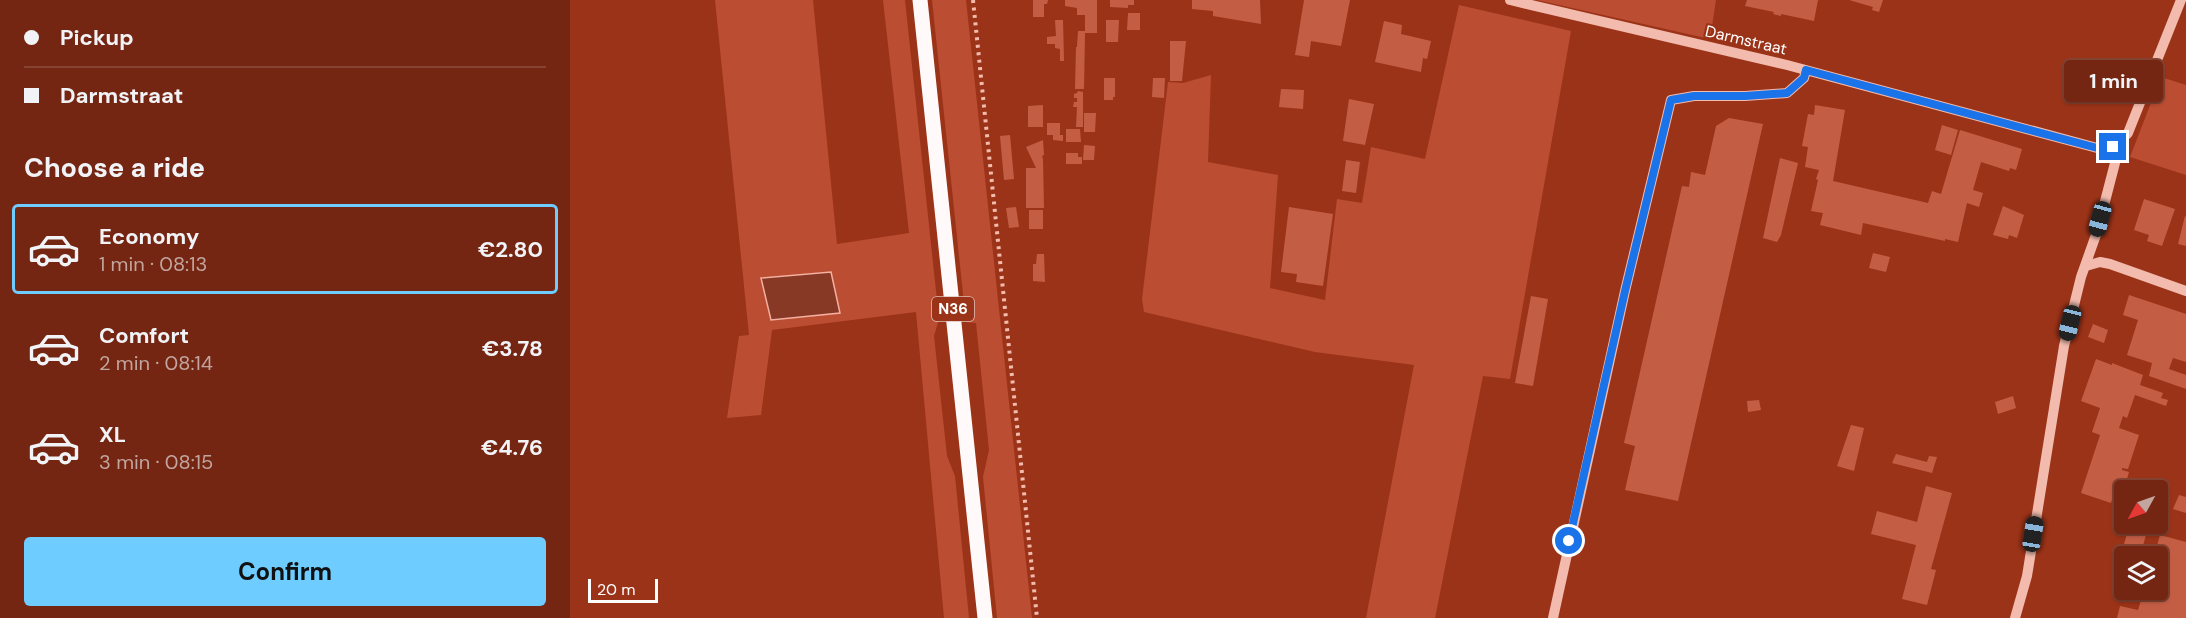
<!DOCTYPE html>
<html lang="en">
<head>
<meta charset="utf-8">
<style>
  body { margin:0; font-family:"DM Sans",sans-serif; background:#7c3220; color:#f1f3f6; height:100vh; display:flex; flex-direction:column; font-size:22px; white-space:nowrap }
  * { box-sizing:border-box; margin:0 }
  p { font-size:20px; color:#c2a59f }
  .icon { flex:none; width:33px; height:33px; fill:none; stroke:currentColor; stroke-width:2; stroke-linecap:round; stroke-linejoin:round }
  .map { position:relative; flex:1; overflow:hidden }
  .side { display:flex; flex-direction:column; background:#742612; width:570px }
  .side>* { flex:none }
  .guide { display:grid; align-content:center; height:132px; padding:0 24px; background:#742612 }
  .needle { width:39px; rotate:230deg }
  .controls { position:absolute; left:1544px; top:480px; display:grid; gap:12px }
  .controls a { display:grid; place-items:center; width:54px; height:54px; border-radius:6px; background:#742612; box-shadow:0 2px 4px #0004,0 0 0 2px #864332; font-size:30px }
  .scale { position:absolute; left:18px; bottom:15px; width:70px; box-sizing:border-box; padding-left:6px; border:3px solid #fff; border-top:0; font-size:16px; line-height:21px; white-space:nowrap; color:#fff; -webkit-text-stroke:4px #9b3318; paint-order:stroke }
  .end { position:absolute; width:27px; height:27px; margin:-14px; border:8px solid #1a73e8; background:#fff; box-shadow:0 0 0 3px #fff }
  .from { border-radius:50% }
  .bubble { position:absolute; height:42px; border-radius:6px; background:#742612; box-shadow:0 2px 4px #0004,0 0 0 2px #864332; font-size:20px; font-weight:700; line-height:42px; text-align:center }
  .car { position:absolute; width:18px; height:36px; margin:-18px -9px; border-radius:8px; box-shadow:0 0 4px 2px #0007; background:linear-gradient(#222 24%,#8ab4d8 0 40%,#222 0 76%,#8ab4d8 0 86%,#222 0) }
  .guide b { display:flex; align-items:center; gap:21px; height:57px; font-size:22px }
  .guide b+b { border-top:2px solid #864332 }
  .guide i { width:15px; height:15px; background:#f1f3f6 }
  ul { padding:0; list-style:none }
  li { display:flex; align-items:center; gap:18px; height:90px; margin:0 12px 9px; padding:0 12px; border:3px solid transparent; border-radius:6px }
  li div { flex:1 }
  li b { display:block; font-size:22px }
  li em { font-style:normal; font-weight:700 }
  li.current { border-color:#6fccff }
  li>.icon { width:54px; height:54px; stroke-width:1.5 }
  h2 { padding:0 24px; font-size:27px; line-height:72px }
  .cta { display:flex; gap:12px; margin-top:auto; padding:12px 24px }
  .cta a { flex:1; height:69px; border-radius:6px; background:#6fccff; color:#111; font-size:24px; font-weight:700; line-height:69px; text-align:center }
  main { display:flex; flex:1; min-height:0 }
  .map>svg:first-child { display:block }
  .green { fill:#bb4d32 }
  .water { fill:#873925; stroke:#f4b0a1; stroke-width:1.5 }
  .building { fill:#c35e45 }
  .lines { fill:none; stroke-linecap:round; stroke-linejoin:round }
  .path { stroke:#f2bbae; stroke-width:4; stroke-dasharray:3 4.5; stroke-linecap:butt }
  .minor { stroke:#f2bbae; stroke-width:10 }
  .major { stroke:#fffaf9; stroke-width:15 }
  .route { stroke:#1a73e8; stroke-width:8 }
  .labels { text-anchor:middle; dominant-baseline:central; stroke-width:4.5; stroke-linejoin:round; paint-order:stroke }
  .shield { fill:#9b3318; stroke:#e1c2ba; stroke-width:1.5 }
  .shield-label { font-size:15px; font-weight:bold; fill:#fff }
  .street-label { font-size:16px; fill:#fff; stroke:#9b3318 }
</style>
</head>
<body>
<main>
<section class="side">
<div class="guide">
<b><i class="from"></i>Pickup</b>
<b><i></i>Darmstraat</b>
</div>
<h2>Choose a ride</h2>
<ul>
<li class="current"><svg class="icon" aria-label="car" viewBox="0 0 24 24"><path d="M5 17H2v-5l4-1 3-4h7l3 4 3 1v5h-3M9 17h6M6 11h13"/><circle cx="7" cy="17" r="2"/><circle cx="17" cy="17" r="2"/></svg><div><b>Economy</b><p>1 min · 08:13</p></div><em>€2.80</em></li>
<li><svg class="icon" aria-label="car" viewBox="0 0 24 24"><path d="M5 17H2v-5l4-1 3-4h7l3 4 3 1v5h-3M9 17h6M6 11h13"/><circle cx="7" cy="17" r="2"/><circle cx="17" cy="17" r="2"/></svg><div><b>Comfort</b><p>2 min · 08:14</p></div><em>€3.78</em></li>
<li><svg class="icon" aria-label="car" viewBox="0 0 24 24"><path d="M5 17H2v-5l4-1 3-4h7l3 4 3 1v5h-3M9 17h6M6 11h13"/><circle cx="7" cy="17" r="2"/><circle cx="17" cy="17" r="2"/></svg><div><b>XL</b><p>3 min · 08:15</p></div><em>€4.76</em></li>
</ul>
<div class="cta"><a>Confirm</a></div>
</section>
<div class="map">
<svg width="1616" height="618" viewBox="0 0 1616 618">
  <rect width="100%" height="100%" fill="#9b3318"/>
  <path class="green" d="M145,0H243L267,244L339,233L313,0H335L369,319L364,336L377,456L385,476L399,618H374L346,312L202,330L191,415L157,418L169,336L179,335Z
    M362,0H396L462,618H427L413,477L419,450L406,323L396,322Z
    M967,0H1146L1140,39Z
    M889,5L1001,31L940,379L913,376L865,618H796L844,365L745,352L574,312L572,299L598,82L613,83L641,75L638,162L708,175L700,288L755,300L767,199L792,203L801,147L855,159Z
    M1591,77L1616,85V175L1560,157Z"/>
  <path class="water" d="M261,272L270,313L201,320L191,278Z"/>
  <path class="building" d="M463,0H478L477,4H474V17H463Z
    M495,0H527V33H515L514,89H505L506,47H507L508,31H515V15H507V8L495,6Z
    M540,0H564V5H558V8L540,7Z
    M622,0H690L691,24L643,16V11L622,9Z
    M734,0H780L771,46L741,41L739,57L725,55Z
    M1177,0H1248L1244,21L1211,14V16L1203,14L1204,12L1175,6Z
    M1279,0H1313L1309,12L1302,10L1303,7Z
    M558,13H570V30H557Z
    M485,20H493L494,61H490V49L485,48V44H477V37L486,36Z
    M536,20H549L548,42H536Z
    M814,21L832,25L831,34L861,41L857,59L853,58L851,72L805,62Z
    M600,41H616L612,81H600Z
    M534,78H545V97H543V100H534Z
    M583,78H595L594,98L582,97Z
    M711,89L734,90L733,109L709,107Z
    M508,91L513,92V127H506L507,107H503L504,102H507V98H504V94L507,93Z
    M779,99L804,104L795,145L773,141Z
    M473,105V127H458V106Z
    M1245,105L1275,110L1263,181L1358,203L1362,191L1371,194L1390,130L1452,149L1446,170L1440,168L1439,171L1411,162L1403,190L1413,193L1409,207L1397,203L1388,242L1375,239V241L1293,223L1291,235L1250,225L1253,213L1241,211L1248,180L1246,179L1249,170L1235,167L1238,147L1232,146L1238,114L1244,115Z
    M514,113H526L525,132H514Z
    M1159,118L1193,124L1108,501L1055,490L1065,446L1054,443L1112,186L1119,187L1121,172L1135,175L1146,126Z
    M477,123H490V135H493V141L483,140V135H477Z
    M1372,125L1388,130L1381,155L1365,150Z
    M496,129H510L511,142H496Z
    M440,135L444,179L434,180L430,136Z
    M473,140L474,155L472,156L473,159L474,208H456V168H466L456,147Z
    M514,145L525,146L524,160H513Z
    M496,153H508V157H512V164H496Z
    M1210,158L1228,163L1211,235L1207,242L1193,238Z
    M776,160L790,162L786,193L772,191Z
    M1574,199L1605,209L1592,246L1577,241L1579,235L1564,230Z
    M1433,206L1454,215L1447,238L1439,235L1438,239L1423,235Z
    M446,207L449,227L439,228L436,208Z
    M719,207L763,214L753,286L726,282L727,274L711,272Z
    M459,210H473V229H459Z
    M1615,216L1616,217V246L1608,244Z
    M1303,253L1320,257L1316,272L1299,268Z
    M467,254H474L475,282L463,281V264H466Z
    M1559,295L1616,314V362L1603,358L1599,369L1616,375V389L1579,376L1582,363L1557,355L1568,320L1553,315Z
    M961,296L978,299L963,386L945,383Z
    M1523,324L1538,330L1534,343L1518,337Z
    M1526,359L1542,365V363L1573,375L1570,385L1593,393L1591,398L1598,400L1596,406L1565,395L1557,418L1553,416L1549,428L1569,435L1558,469L1552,468V470L1559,472L1555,486L1547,483L1541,503L1511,493L1530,435L1522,432L1530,408L1511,401Z
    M1443,396L1446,408L1428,414L1425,402Z
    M1189,400L1191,410L1178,412L1177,401Z
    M1281,425L1294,428L1284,471L1267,466Z
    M1326,454L1357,462L1359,456L1367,457L1362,473L1322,463Z
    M1356,486L1382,493L1361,569L1366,570L1357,605L1332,599L1346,545L1301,534L1307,511L1347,522Z
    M1609,495L1616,497V513L1603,509Z
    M1558,530L1576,535L1570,556H1554V590L1542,587Z
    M1590,535L1616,542V618H1547L1550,606L1568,610L1574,590H1587V556H1584Z"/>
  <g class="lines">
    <path class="path" d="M403,0L467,618"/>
    <path class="minor" d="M940,0L1217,65L1531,149L1543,147
      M1543,147L1558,133L1611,0
      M1516,266L1530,262L1540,264L1616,291
      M983,618L1055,291L1101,100L1124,96H1175L1217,93L1234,78L1236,70
      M1445,618L1457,576L1494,346L1511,277L1527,232L1545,163L1543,147"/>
    <path class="major" d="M350,0L415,618"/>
  </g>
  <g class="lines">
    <path class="route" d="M999,541L1055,291L1101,100L1124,96H1175L1217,93L1234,78L1236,70L1531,149L1543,147"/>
  </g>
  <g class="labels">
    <rect class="shield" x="362" y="297" width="42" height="24" rx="4.5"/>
    <g class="shield-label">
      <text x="383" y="309">N36</text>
    </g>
    <g class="street-label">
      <text transform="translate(1176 40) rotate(13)">Darmstraat</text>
    </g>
  </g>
</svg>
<div class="controls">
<a><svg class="needle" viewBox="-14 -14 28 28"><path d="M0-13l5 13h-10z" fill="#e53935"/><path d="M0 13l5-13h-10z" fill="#c2a59f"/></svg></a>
<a><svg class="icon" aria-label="layers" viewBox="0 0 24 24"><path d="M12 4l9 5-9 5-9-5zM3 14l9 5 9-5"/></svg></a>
</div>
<div class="scale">20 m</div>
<i class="end from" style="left:999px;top:541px"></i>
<i class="end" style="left:1543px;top:147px"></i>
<div class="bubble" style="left:1494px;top:60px;width:99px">1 min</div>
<i class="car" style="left:1530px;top:219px;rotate:195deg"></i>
<i class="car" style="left:1500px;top:323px;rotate:194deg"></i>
<i class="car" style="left:1463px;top:534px;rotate:9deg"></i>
</div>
</main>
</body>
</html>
